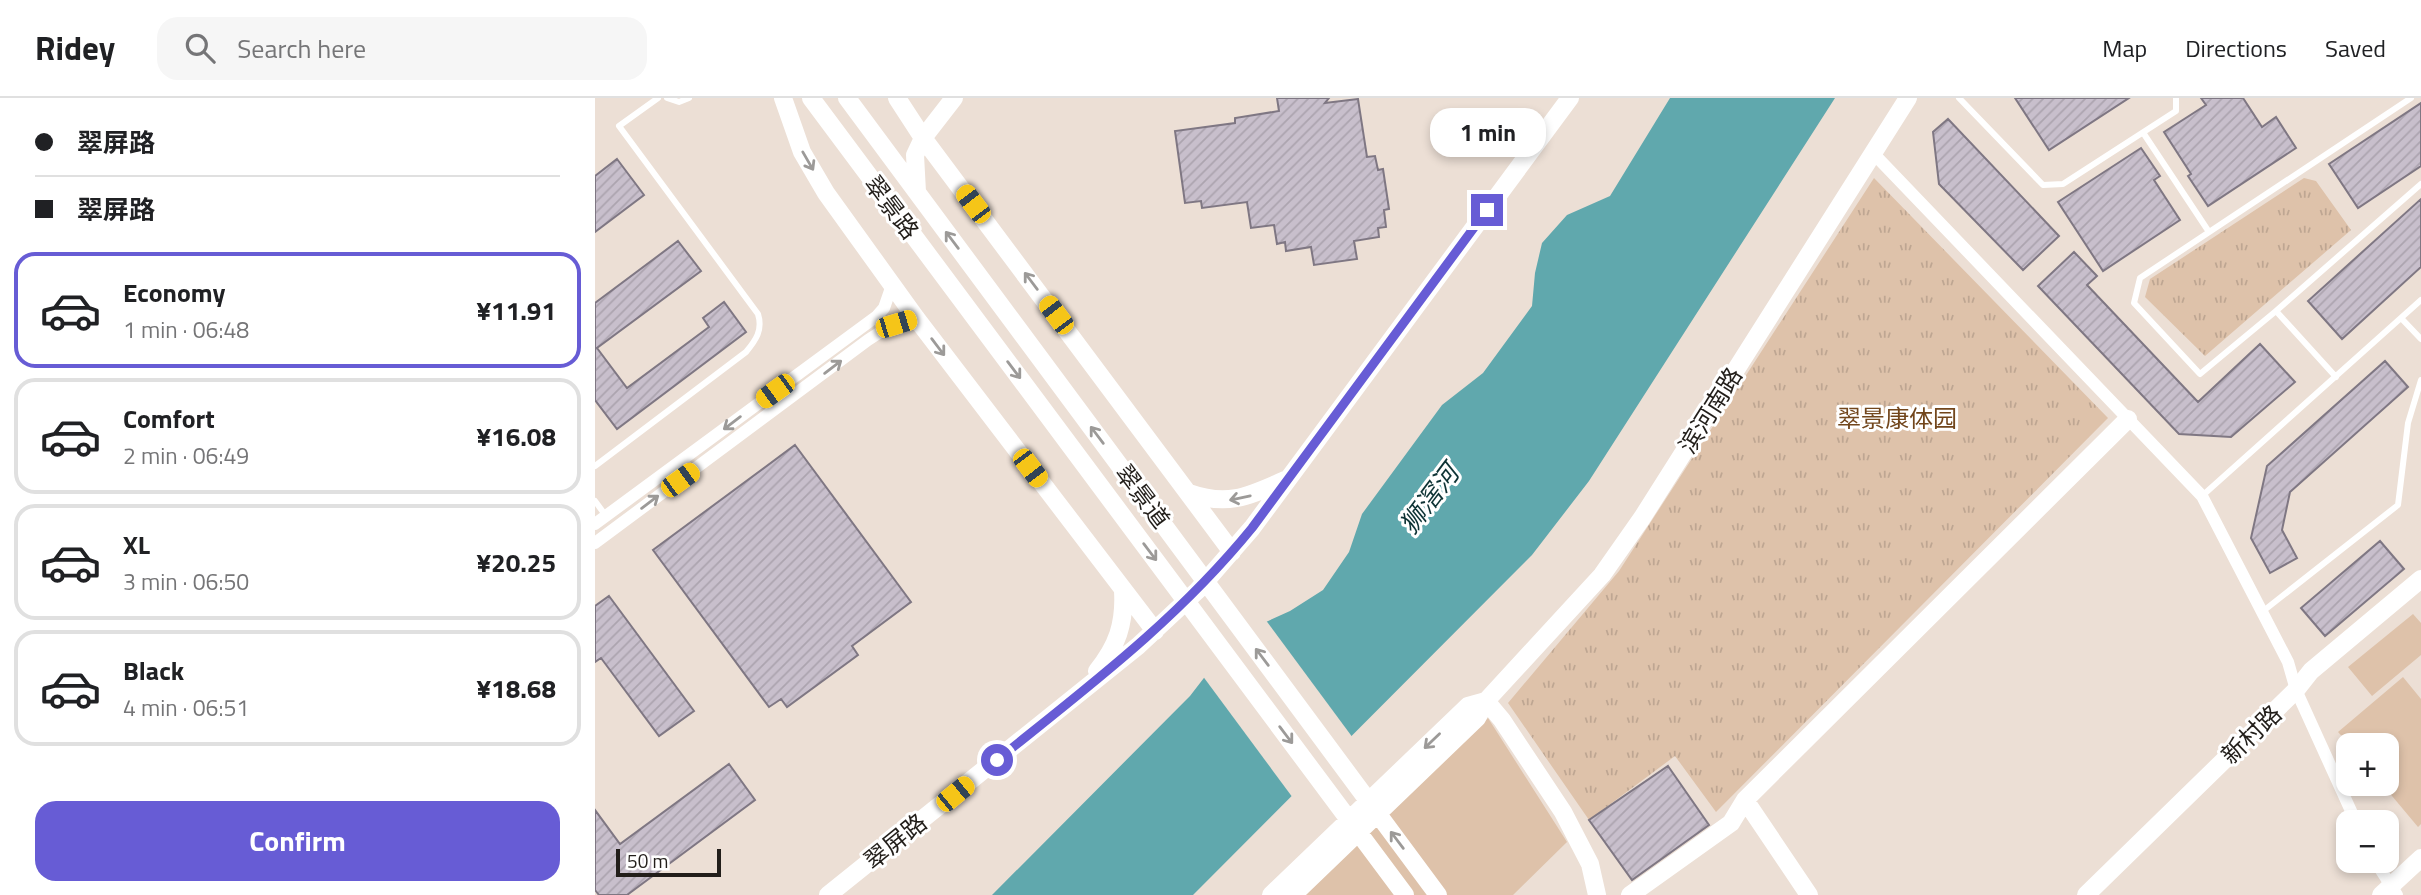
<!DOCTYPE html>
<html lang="en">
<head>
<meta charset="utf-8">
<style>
  body { margin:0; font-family:"Titillium Web","Noto Sans SC",sans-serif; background:#f6f6f6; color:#202124; height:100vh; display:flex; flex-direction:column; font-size:26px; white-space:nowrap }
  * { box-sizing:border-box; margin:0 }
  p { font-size:23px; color:#757577 }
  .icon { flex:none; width:38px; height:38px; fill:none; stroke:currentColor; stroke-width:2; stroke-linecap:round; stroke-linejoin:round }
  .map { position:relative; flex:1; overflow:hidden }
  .details { display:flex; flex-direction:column; background:#fff; width:595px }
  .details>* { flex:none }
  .guide { display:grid; align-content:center; height:154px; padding:0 35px; background:#fff }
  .tools { position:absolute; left:1741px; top:635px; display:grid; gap:14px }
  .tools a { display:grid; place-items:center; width:63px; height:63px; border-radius:14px; background:#fff; box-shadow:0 4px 10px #0003; font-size:35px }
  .scale { position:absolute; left:21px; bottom:18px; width:105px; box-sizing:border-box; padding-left:7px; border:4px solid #221e1a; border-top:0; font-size:19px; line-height:24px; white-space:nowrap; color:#221e1a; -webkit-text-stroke:5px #fff; paint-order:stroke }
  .end { position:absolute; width:32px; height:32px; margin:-16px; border:9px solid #675cd5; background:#fff; box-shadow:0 0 0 4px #fff }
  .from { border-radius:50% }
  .bubble { position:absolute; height:49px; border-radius:21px; background:#fff; box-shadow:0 4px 10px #0003; font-size:23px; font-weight:700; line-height:49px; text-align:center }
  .car { position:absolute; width:21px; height:42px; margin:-21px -10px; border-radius:9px; box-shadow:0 0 5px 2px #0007; background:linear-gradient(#f5c518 24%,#345 0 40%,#f5c518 0 76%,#345 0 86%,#f5c518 0) }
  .guide b { display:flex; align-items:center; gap:24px; height:66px; font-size:26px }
  .guide b+b { border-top:2px solid #e0e0e0 }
  .guide i { width:18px; height:18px; background:#202124 }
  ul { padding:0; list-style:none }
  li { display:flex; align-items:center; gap:21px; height:116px; margin:0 14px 10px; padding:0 21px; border:4px solid #e0e0e0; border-radius:21px }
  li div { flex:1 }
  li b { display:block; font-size:26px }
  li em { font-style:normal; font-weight:700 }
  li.selected { border-color:#675cd5 }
  li>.icon { width:63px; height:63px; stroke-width:1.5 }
  .cta { display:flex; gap:14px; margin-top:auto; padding:14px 35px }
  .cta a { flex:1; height:80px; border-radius:21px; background:#675cd5; color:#fff; font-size:28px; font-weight:700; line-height:80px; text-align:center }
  header { display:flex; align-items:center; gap:42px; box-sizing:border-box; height:98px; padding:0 35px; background:#fff; border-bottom:2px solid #e0e0e0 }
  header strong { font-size:33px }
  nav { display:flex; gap:38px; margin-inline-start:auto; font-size:24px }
  .search { width:490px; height:63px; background:#f6f6f6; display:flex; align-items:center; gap:18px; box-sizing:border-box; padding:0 24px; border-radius:21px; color:#757577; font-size:26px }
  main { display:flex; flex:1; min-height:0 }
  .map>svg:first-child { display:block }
  .grass { fill:url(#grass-tufts) }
  .garden { fill:#dec2aa }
  .water { fill:#60a8ad }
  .pier { fill:#ecdfd5 }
  .building { fill:url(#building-hatch); stroke:#7f7783; stroke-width:2 }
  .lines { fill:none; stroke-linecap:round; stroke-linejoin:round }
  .lane { stroke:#fff; stroke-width:6 }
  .street { stroke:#fff; stroke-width:12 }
  .secondary { stroke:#fff; stroke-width:18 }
  .oneway { stroke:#9c9a98 }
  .route { stroke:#675cd5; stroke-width:9 }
  .labels { text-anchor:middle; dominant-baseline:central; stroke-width:6; stroke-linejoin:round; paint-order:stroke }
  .street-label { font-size:24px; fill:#221e1a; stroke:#fff }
  .park-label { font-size:24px; fill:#72461c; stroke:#fff }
  .water-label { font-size:26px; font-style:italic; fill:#0e3335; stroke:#fff }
</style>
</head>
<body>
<header>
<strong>Ridey</strong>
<div class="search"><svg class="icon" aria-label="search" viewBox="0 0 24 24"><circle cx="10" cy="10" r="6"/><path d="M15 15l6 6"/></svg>Search here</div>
<nav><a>Map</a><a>Directions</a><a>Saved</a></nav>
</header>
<main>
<section class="details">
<div class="guide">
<b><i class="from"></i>翠屏路</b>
<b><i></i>翠屏路</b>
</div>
<ul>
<li class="selected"><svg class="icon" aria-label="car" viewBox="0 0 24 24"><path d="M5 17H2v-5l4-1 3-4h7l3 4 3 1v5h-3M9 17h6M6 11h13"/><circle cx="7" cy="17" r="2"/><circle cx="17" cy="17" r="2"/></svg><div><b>Economy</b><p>1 min · 06:48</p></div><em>¥11.91</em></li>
<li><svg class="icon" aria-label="car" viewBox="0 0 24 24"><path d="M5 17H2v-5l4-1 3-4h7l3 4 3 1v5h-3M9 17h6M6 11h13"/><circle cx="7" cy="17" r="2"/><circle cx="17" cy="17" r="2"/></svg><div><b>Comfort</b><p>2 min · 06:49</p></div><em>¥16.08</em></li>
<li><svg class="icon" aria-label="car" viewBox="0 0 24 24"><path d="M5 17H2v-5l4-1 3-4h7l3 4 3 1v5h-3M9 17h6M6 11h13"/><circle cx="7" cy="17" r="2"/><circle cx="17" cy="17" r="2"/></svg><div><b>XL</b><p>3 min · 06:50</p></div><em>¥20.25</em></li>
<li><svg class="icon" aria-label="car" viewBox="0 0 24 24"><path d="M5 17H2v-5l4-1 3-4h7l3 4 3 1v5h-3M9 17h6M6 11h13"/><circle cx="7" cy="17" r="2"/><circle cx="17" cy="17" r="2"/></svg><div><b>Black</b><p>4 min · 06:51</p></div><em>¥18.68</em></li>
</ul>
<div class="cta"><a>Confirm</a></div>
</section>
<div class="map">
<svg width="1826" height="797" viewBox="0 0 1826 797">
  <defs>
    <pattern id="grass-tufts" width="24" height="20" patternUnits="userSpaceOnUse" patternTransform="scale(1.75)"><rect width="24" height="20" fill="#dec2aa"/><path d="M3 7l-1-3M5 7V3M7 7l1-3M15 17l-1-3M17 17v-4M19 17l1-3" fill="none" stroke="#bea692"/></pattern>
    <pattern id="building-hatch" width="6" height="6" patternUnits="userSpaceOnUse" patternTransform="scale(1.75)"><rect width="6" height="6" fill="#c8bfcc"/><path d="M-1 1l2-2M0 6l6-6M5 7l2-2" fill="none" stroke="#aca4af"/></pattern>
  </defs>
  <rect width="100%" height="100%" fill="#ecdfd5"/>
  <path class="grass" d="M1279,80L1513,320L1121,714L1080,658L994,722L913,605L1024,473Z
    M1709,80L1721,83L1756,132L1610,258L1550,199L1555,181Z"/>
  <path class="garden" d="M1818,516L1826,525V557L1777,598L1753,569Z
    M1808,579L1826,601V726L1823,729L1787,686H1792V648L1755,647L1743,634Z
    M893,620L972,744L918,797H708Z"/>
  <path class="water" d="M1075,0H1240L994,383L937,457L598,797H397L595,598L642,537L695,513L728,492L754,454L767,416L847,307L888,275L937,208L940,175L947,145L972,117L1015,98Z"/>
  <path class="pier" d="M670,521L758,640L698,700L607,577L640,535Z"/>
  <path class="building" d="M682,0H734L730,5L763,1L772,59L780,58L783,72L788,71L794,111L789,112L791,129L783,130L784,139L759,143L762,161L719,167L716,149L691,153L690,144L682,146L679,127L656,130L652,104L607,110L606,103L590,105L580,33L640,25V20L684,13Z
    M1420,0H1534L1454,52Z
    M1606,0H1648L1667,29L1681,19L1701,50L1613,108L1593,78L1596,76L1569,34L1611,7Z
    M1826,5V68L1763,110L1734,66Z
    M1353,21L1464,138L1428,172L1344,86L1338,34Z
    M1546,50L1565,78L1559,82L1585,122L1508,173L1463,104Z
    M22,61L49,97L0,134V78Z
    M1826,101V169L1747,241L1713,203Z
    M83,143L106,173L2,250L32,290L114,229L108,220L129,204L151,234L22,331L0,302V205Z
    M1479,154L1502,178L1492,187L1603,304L1665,246L1700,284L1636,339L1584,336L1443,188Z
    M1790,263L1813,289L1695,394L1687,432L1702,460L1675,475L1656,440L1672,368Z
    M200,347L316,504L257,548L263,557L192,609L186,601L174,609L58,452Z
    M1785,443L1809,471L1730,538L1706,510Z
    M14,498L99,613L64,638L6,560L0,564V508Z
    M134,666L160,702L32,797H4L0,792V712L25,746Z
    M1073,668L1114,727L1037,782L994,722Z"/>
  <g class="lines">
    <path class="lane" d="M72,0L84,4L94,0
      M1364,0L1448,87L1468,86L1581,13V0
      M1816,0L1545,180L1539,205L1605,276L1681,213L1826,86
      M1549,36L1614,134
      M1681,213L1741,279
      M1806,220L1826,241
      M0,368L151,254C161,242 168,232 163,216L24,28L63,0
      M1607,398L1826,202
      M0,403L11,418
      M1667,514L1803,407L1813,325L1826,282"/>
    <path class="street" d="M1278,55L1607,398L1693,564L1701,592L1761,724
      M0,426L282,218L289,210L297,187
      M0,445L273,242L290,231L321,220
      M1780,763L1802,797"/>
    <path class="secondary" d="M188,0L207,54L231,95L321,220L560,533
      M216,0L810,797
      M252,0L843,797
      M302,0L328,40L637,454
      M322,94L320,57L328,40L359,0
      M594,395C633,409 654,398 690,382
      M502,573C522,548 530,526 528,493
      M891,603L907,622L968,714L995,766L1002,797
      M1150,702L1214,797
      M233,797L543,548L603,492L657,430L975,0
      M676,797L873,608L891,603
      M698,797L882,620L891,603L1007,477L1047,420L1313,0
      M1035,797L1136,725L1150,702L1533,321
      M1491,797L1701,592L1716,573L1826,481
      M1786,797L1826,760"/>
  </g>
  <defs><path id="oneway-shaft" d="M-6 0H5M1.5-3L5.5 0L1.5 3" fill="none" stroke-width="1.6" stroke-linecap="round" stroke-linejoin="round" transform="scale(1.75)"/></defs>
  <g class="oneway">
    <use href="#oneway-shaft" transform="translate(213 63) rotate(60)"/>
    <use href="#oneway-shaft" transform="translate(357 142) rotate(-127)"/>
    <use href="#oneway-shaft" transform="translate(436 183) rotate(-127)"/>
    <use href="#oneway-shaft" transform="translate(343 249) rotate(53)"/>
    <use href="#oneway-shaft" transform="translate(238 269) rotate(-37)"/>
    <use href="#oneway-shaft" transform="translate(419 272) rotate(53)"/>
    <use href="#oneway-shaft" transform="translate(137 325) rotate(143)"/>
    <use href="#oneway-shaft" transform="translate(502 337) rotate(-127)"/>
    <use href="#oneway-shaft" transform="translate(645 400) rotate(168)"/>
    <use href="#oneway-shaft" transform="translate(55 404) rotate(-37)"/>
    <use href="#oneway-shaft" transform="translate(555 454) rotate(53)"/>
    <use href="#oneway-shaft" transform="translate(667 559) rotate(-127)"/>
    <use href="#oneway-shaft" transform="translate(691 637) rotate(53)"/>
    <use href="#oneway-shaft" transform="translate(837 643) rotate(136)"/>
    <use href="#oneway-shaft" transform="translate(802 742) rotate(-127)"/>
  </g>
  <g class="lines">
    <path class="route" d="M402,662C494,588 582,522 657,430L892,112"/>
  </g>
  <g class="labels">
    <g class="street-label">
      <text transform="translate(297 109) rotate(53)">翠景路</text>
      <text transform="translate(1115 312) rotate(-58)">滨河南路</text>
      <text transform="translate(548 398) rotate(53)">翠景道</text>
      <text transform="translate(1656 636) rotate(-44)">新村路</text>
      <text transform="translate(300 743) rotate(-39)">翠屏路</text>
    </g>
    <g class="park-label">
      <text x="1302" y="320">翠景康体园</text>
    </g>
    <g class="water-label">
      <text transform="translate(834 401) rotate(-53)">狮滘河</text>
    </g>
  </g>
</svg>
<div class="tools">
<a>+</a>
<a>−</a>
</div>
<div class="scale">50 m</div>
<i class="end from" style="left:402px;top:662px"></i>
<i class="end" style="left:892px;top:112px"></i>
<div class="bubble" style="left:835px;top:10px;width:116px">1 min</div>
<i class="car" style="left:378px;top:106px;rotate:323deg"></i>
<i class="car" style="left:461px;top:217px;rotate:323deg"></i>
<i class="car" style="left:301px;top:226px;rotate:73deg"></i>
<i class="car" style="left:180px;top:293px;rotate:234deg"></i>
<i class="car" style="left:435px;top:370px;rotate:143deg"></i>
<i class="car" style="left:85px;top:382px;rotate:54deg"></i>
<i class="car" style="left:360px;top:696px;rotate:51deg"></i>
</div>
</main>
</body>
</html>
